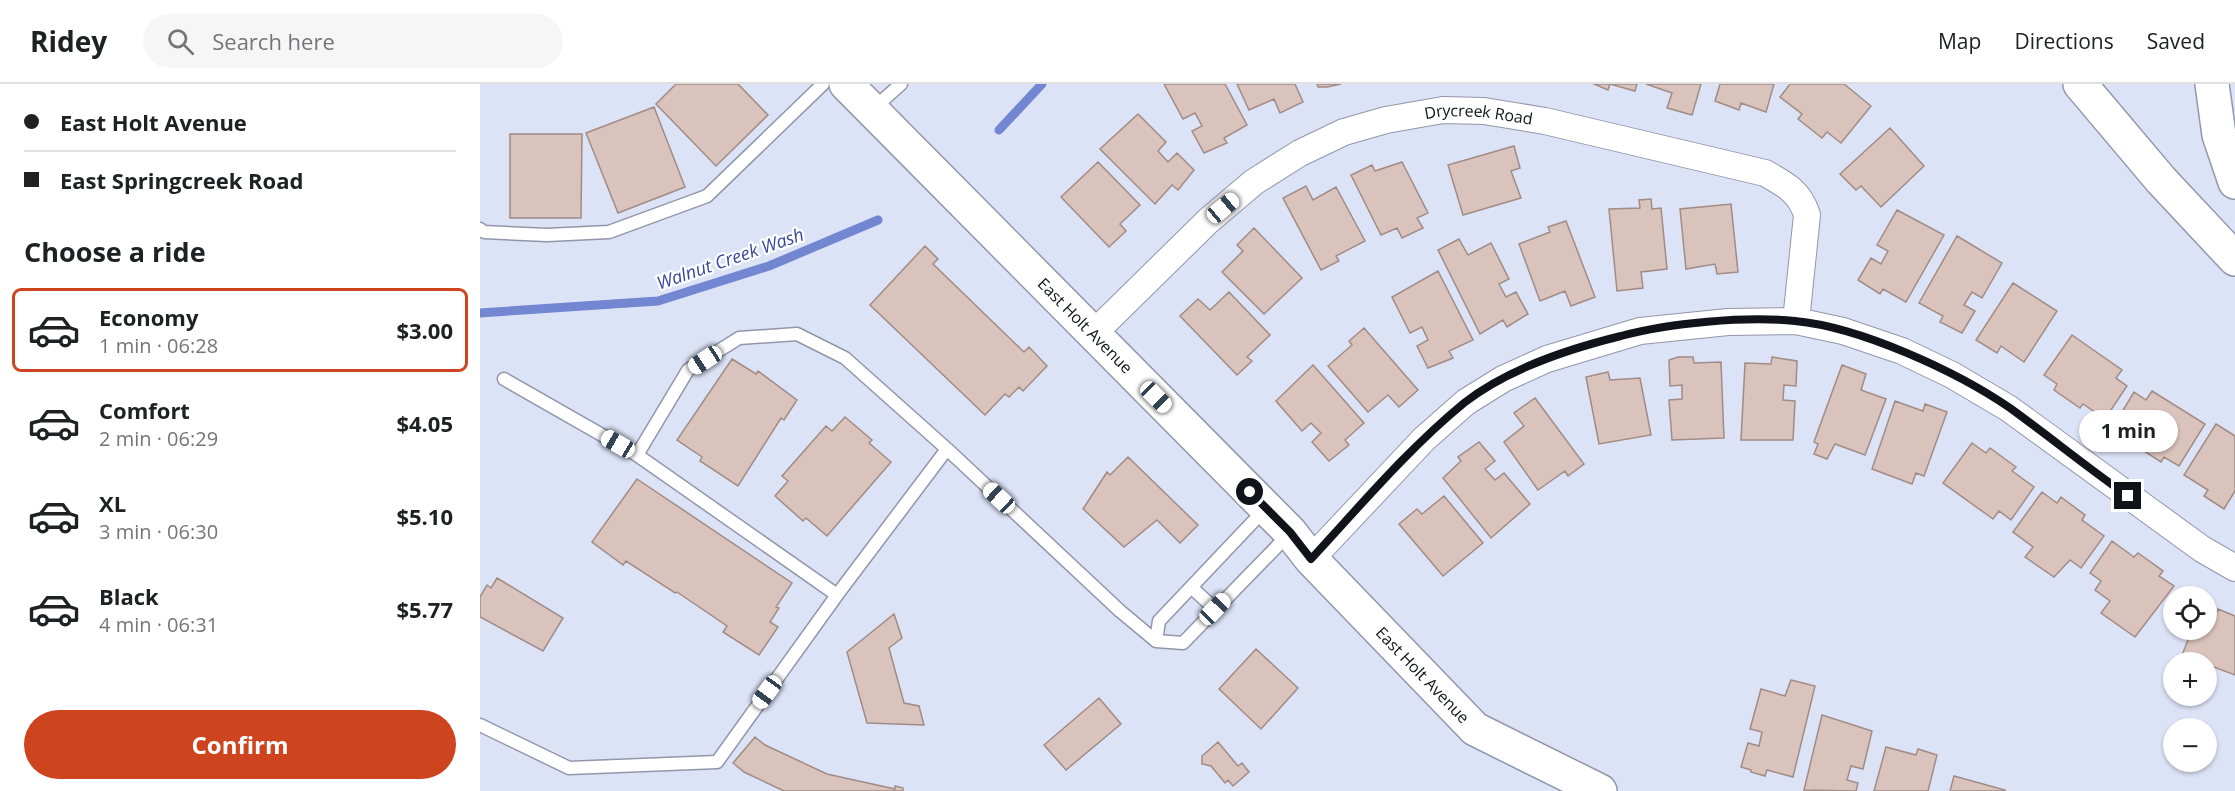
<!DOCTYPE html>
<html lang="en">
<head>
<meta charset="utf-8">
<style>
  body { margin:0; font-family:"Open Sans",sans-serif; background:#f6f6f6; color:#202124; height:100vh; display:flex; flex-direction:column; font-size:22px; white-space:nowrap }
  * { box-sizing:border-box; margin:0 }
  p { font-size:20px; color:#757577 }
  .icon { flex:none; width:33px; height:33px; fill:none; stroke:currentColor; stroke-width:2; stroke-linecap:round; stroke-linejoin:round }
  .map { position:relative; flex:1; overflow:hidden }
  .details { display:flex; flex-direction:column; background:#fff; width:480px }
  .details>* { flex:none }
  .banner { display:grid; align-content:center; height:132px; padding:0 24px; background:#fff }
  .tools { position:absolute; left:1683px; top:502px; display:grid; gap:12px }
  .tools a { display:grid; place-items:center; width:54px; height:54px; border-radius:50%; background:#fff; box-shadow:0 2px 4px #0004; font-size:30px }
  .end { position:absolute; width:27px; height:27px; margin:-14px; border:8px solid #11131a; background:#fff; box-shadow:0 0 0 3px #fff }
  .from { border-radius:50% }
  .bubble { position:absolute; height:42px; border-radius:21px; background:#fff; box-shadow:0 2px 4px #0004; font-size:20px; font-weight:700; line-height:42px; text-align:center }
  .car { position:absolute; width:18px; height:36px; margin:-18px -9px; border-radius:8px; box-shadow:0 0 4px 2px #0007; background:linear-gradient(#fff 24%,#345 0 40%,#fff 0 76%,#345 0 86%,#fff 0) }
  .banner b { display:flex; align-items:center; gap:21px; height:57px; font-size:22px }
  .banner b+b { border-top:2px solid #e0e0e0 }
  .banner i { width:15px; height:15px; background:#202124 }
  ul { padding:0; list-style:none }
  li { display:flex; align-items:center; gap:18px; height:84px; margin:0 12px 9px; padding:0 12px; border:3px solid transparent; border-radius:9px }
  li div { flex:1 }
  li b { display:block; font-size:22px }
  li em { font-style:normal; font-weight:700 }
  li.on { border-color:#cd441e }
  li>.icon { width:54px; height:54px; stroke-width:1.5 }
  h2 { padding:0 24px; font-size:27px; line-height:72px }
  .button { display:flex; gap:12px; margin-top:auto; padding:12px 24px }
  .button a { flex:1; height:69px; border-radius:36px; background:#cd441e; color:#fff; font-size:24px; font-weight:700; line-height:69px; text-align:center }
  header { display:flex; align-items:center; gap:36px; box-sizing:border-box; height:84px; padding:0 30px; background:#fff; border-bottom:2px solid #e0e0e0 }
  header strong { font-size:28px }
  nav { display:flex; gap:33px; margin-inline-start:auto; font-size:21px }
  .search { width:420px; height:54px; background:#f6f6f6; display:flex; align-items:center; gap:15px; box-sizing:border-box; padding:0 21px; border-radius:33px; color:#757577; font-size:22px }
  main { display:flex; flex:1; min-height:0 }
  .map>svg:first-child { display:block }
  .lines { fill:none; stroke-linecap:round; stroke-linejoin:round }
  .stream { stroke:#7386d1; stroke-width:9 }
  .building { fill:#dac3bc; stroke:#a18b85; stroke-width:1.5 }
  .lane-casing { stroke:#9196a9; stroke-width:15 }
  .street-casing { stroke:#9196a9; stroke-width:28 }
  .secondary-casing { stroke:#9196a9; stroke-width:36 }
  .highway-casing { stroke:#9196a9; stroke-width:36 }
  .lane { stroke:#fff; stroke-width:12 }
  .street { stroke:#fff; stroke-width:26 }
  .secondary { stroke:#fff; stroke-width:33 }
  .highway { stroke:#fff; stroke-width:33 }
  .route { stroke:#11131a; stroke-width:8 }
  .labels { text-anchor:middle; dominant-baseline:central; stroke-width:4.5; stroke-linejoin:round; paint-order:stroke }
  .street-label { font-size:16px; fill:#11131a; stroke:#fff }
  .water-label { font-size:18px; font-style:italic; fill:#3747a0; stroke:#fff }
</style>
</head>
<body>
<header>
<strong>Ridey</strong>
<div class="search"><svg class="icon" aria-label="search" viewBox="0 0 24 24"><circle cx="10" cy="10" r="6"/><path d="M15 15l6 6"/></svg>Search here</div>
<nav><a>Map</a><a>Directions</a><a>Saved</a></nav>
</header>
<main>
<section class="details">
<div class="banner">
<b><i class="from"></i>East Holt Avenue</b>
<b><i></i>East Springcreek Road</b>
</div>
<h2>Choose a ride</h2>
<ul>
<li class="on"><svg class="icon" aria-label="car" viewBox="0 0 24 24"><path d="M5 17H2v-5l4-1 3-4h7l3 4 3 1v5h-3M9 17h6M6 11h13"/><circle cx="7" cy="17" r="2"/><circle cx="17" cy="17" r="2"/></svg><div><b>Economy</b><p>1 min · 06:28</p></div><em>$3.00</em></li>
<li><svg class="icon" aria-label="car" viewBox="0 0 24 24"><path d="M5 17H2v-5l4-1 3-4h7l3 4 3 1v5h-3M9 17h6M6 11h13"/><circle cx="7" cy="17" r="2"/><circle cx="17" cy="17" r="2"/></svg><div><b>Comfort</b><p>2 min · 06:29</p></div><em>$4.05</em></li>
<li><svg class="icon" aria-label="car" viewBox="0 0 24 24"><path d="M5 17H2v-5l4-1 3-4h7l3 4 3 1v5h-3M9 17h6M6 11h13"/><circle cx="7" cy="17" r="2"/><circle cx="17" cy="17" r="2"/></svg><div><b>XL</b><p>3 min · 06:30</p></div><em>$5.10</em></li>
<li><svg class="icon" aria-label="car" viewBox="0 0 24 24"><path d="M5 17H2v-5l4-1 3-4h7l3 4 3 1v5h-3M9 17h6M6 11h13"/><circle cx="7" cy="17" r="2"/><circle cx="17" cy="17" r="2"/></svg><div><b>Black</b><p>4 min · 06:31</p></div><em>$5.77</em></li>
</ul>
<div class="button"><a>Confirm</a></div>
</section>
<div class="map">
<svg width="1755" height="707" viewBox="0 0 1755 707">
  <rect width="100%" height="100%" fill="#dde3f7"/>
  <g class="lines">
    <path class="stream" d="M519,46L562,0
      M0,229L178,217L289,182L398,136"/>
  </g>
  <path class="building" d="M196,0H258L288,31L236,82L176,20Z
    M684,0H745L767,41L744,54L747,59L724,69L712,47L722,42L715,29L703,35Z
    M757,0H815L823,18L800,29L794,15L769,26Z
    M837,0H861L847,3H838Z
    M1114,0H1113H1157L1155,7L1130,0L1128,6Z
    M1166,0H1221L1212,31L1187,24L1192,9Z
    M1240,0H1294L1286,28L1261,19L1259,26L1235,17Z
    M1310,0H1364L1391,22L1361,59L1347,48L1342,54L1318,35L1322,30L1300,13Z
    M174,23L205,103L138,129L106,49Z
    M658,30L686,58L678,67L688,78L697,69L714,86L698,106L692,101L675,120L620,65Z
    M1410,44L1444,82L1401,123L1381,102L1376,106L1360,90Z
    M30,50H102L101,134H30Z
    M1034,62L1040,84L1031,87L1041,114L983,131L968,81Z
    M618,78L660,121L640,140L646,147L629,163L581,113Z
    M922,78L948,129L937,134L943,144L922,154L917,144L901,151L871,91L892,81L895,87Z
    M826,102L833,116L856,103L885,157L856,172L859,177L841,186L803,114Z
    M1171,115L1172,125L1181,124L1187,185L1161,188L1163,204L1137,207L1129,125L1160,124L1159,116Z
    M1251,120L1258,188L1237,190L1235,180L1206,185L1200,125Z
    M1417,126L1464,151L1426,218L1403,205L1400,210L1378,196L1391,174L1401,180L1408,167L1397,161Z
    M1086,137L1115,213L1091,222L1085,207L1060,217L1039,160L1070,148L1068,143Z
    M774,144L822,194L784,230L742,188L763,167L757,161Z
    M1477,152L1522,179L1502,214L1492,208L1484,221L1495,227L1482,249L1460,238L1463,232L1439,219Z
    M979,155L988,171L1011,159L1029,195L1019,200L1026,213L1036,208L1048,230L1027,243L1023,236L1000,250L958,166Z
    M445,162L458,175L453,180L544,268L549,263L567,282L543,307L539,303L529,313L525,310L505,331L390,221Z
    M958,187L993,256L969,267L973,274L948,284L937,262L948,256L942,243L930,249L912,213Z
    M1533,199L1577,227L1544,278L1521,262L1517,269L1496,256Z
    M749,208L790,251L767,273L772,277L757,291L700,232L718,215L730,226Z
    M884,244L938,306L919,323L908,311L888,328L848,282L872,261L869,257Z
    M1592,251L1642,286L1636,294L1647,302L1625,335L1603,320L1600,324L1574,306L1577,300L1564,291Z
    M1198,273H1213L1214,279L1241,278L1244,354L1192,356L1189,316L1202,315V301L1190,302L1189,276Z
    M1292,273L1317,277L1316,302L1304,301L1303,316L1315,317L1313,356H1261L1265,279L1291,280Z
    M252,275L276,290L278,287L317,316L304,336L301,334L258,402L220,377L222,373L197,356Z
    M833,281L884,339L865,356L869,361L849,377L832,358L841,349L831,339L822,347L796,317Z
    M1362,281L1386,290L1381,306L1406,315L1385,371L1355,360L1347,375L1334,370L1338,360L1334,358Z
    M1128,288L1130,296L1160,294L1171,351L1119,360L1106,293Z
    M1672,307L1725,340L1699,382L1684,373L1681,378L1653,360L1656,355L1634,341L1654,308L1666,316Z
    M1055,314L1104,380L1088,392L1085,387L1058,406L1024,358L1044,342L1034,329Z
    M1415,317L1443,327L1445,320L1467,328L1444,392L1436,389L1432,400L1392,385Z
    M365,333L392,356L389,359L411,378L347,452L326,434L323,437L295,412L308,397L302,392L346,342L352,347Z
    M1736,340L1755,352V407L1744,425L1724,412L1728,406L1704,391Z
    M999,358L1015,377L1005,385L1015,396L1024,389L1050,420L1011,454L963,394L981,377L978,373Z
    M1492,359L1506,369L1510,364L1536,383L1532,387L1554,403L1531,436L1519,427L1513,435L1463,399Z
    M648,373L718,441L700,459L677,436L644,463L603,425L627,388L630,391Z
    M157,395L312,499L296,523L299,524L290,538L298,543L279,571L243,548L247,542L197,508L195,509L146,477L143,481L112,458Z
    M1562,408L1577,419L1581,413L1605,431L1602,436L1624,452L1601,484L1590,476L1574,493L1545,473L1553,463L1533,448Z
    M964,412L1003,459L963,492L919,440L937,425L942,430Z
    M1632,457L1654,473L1658,469L1683,487L1679,492L1694,502L1655,553L1621,529L1630,517L1615,506L1621,497L1610,489Z
    M17,494L83,534L63,567L0,533V513L7,501L11,504Z
    M1738,525L1755,532V591L1702,571L1712,546H1726V527L1736,531Z
    M414,530L422,554L409,564L424,619L439,622L444,641L387,639L367,568Z
    M776,565L818,604L781,645L739,605Z
    M1311,596L1335,602L1313,693L1287,686L1285,692L1271,688V686L1261,683L1268,659L1279,662L1282,648L1270,645L1281,605L1305,612Z
    M619,614L641,640L586,686L564,661Z
    M1342,631L1392,647L1383,685L1371,682L1367,696L1378,699L1376,707L1324,706Z
    M275,653L285,661L347,690L415,705V702L423,704V707H304L264,688L253,679Z
    M738,658L758,682L762,679L769,688L753,702L748,696L745,699L731,682L722,680V672Z
    M1406,663L1436,671L1438,665L1457,671L1448,707H1394Z
    M1474,692L1525,706V707H1470Z"/>
  <g class="lines">
    <g class="lane-casing">
      <path id="lane" d="M393,25L421,0
        M0,145L4,148L67,151L129,148L227,112L343,0
        M24,295L157,371
        M467,365L357,511L157,371L208,286L259,254L317,250L365,274L467,365L640,527L676,557L703,559L810,449
        M711,503L735,525
        M676,557L679,537L786,424
        M0,641L89,684L237,678L357,511"/>
    </g>
    <g class="street-casing">
      <g id="street">
        <path id="s1" d="M613,250L728,137L774,98L820,69L864,48L906,36L963,26L1004,27L1065,37L1285,89C1305,100 1320,108 1327,131L1316,237"/>
        <path d="M831,475L944,355L986,318L1023,295L1067,275L1160,247L1248,238L1316,237L1363,247L1422,267L1472,291L1528,324L1722,465L1755,484"/>
      </g>
    </g>
    <g class="secondary-casing">
      <g id="secondary">
        <path id="s2" d="M366,0L810,448L831,475L995,645L1120,707"/>
      </g>
    </g>
    <g class="highway-casing">
      <path id="highway" d="M1600,0L1681,96L1755,175
        M1732,0L1739,51L1755,98"/>
    </g>
    <use href="#lane" class="lane"/>
    <use href="#street" class="street"/>
    <use href="#secondary" class="secondary"/>
    <use href="#highway" class="highway"/>
  </g>
  <g class="lines">
    <path class="route" d="M770,408L810,448L831,475C880,422 928,365 984,319C1027,285 1088,265 1141,252C1189,239 1265,232 1315,237C1380,243 1476,287 1530,324C1570,353 1608,384 1648,412"/>
  </g>
  <g class="labels">
    <g class="street-label">
      <text stroke="none"><textPath href="#s1" startOffset="462">Drycreek Road</textPath></text>
      <text stroke="none"><textPath href="#s2" startOffset="340">East Holt Avenue</textPath></text>
      <text stroke="none"><textPath href="#s2" startOffset="826">East Holt Avenue</textPath></text>
    </g>
    <g class="water-label">
      <text transform="translate(250 174) rotate(-19)">Walnut Creek Wash</text>
    </g>
  </g>
</svg>
<div class="tools">
<a><svg class="icon" aria-label="locate" viewBox="0 0 24 24"><circle cx="12" cy="12" r="6"/><path d="M12 2v4M12 18v4M2 12h4M18 12h4"/></svg></a>
<a>+</a>
<a>−</a>
</div>
<i class="end from" style="left:770px;top:408px"></i>
<i class="end" style="left:1648px;top:412px"></i>
<div class="bubble" style="left:1599px;top:326px;width:99px">1 min</div>
<i class="car" style="left:743px;top:124px;rotate:50deg"></i>
<i class="car" style="left:225px;top:276px;rotate:237deg"></i>
<i class="car" style="left:676px;top:313px;rotate:135deg"></i>
<i class="car" style="left:138px;top:360px;rotate:300deg"></i>
<i class="car" style="left:519px;top:414px;rotate:313deg"></i>
<i class="car" style="left:735px;top:525px;rotate:44deg"></i>
<i class="car" style="left:287px;top:608px;rotate:216deg"></i>
</div>
</main>
</body>
</html>
